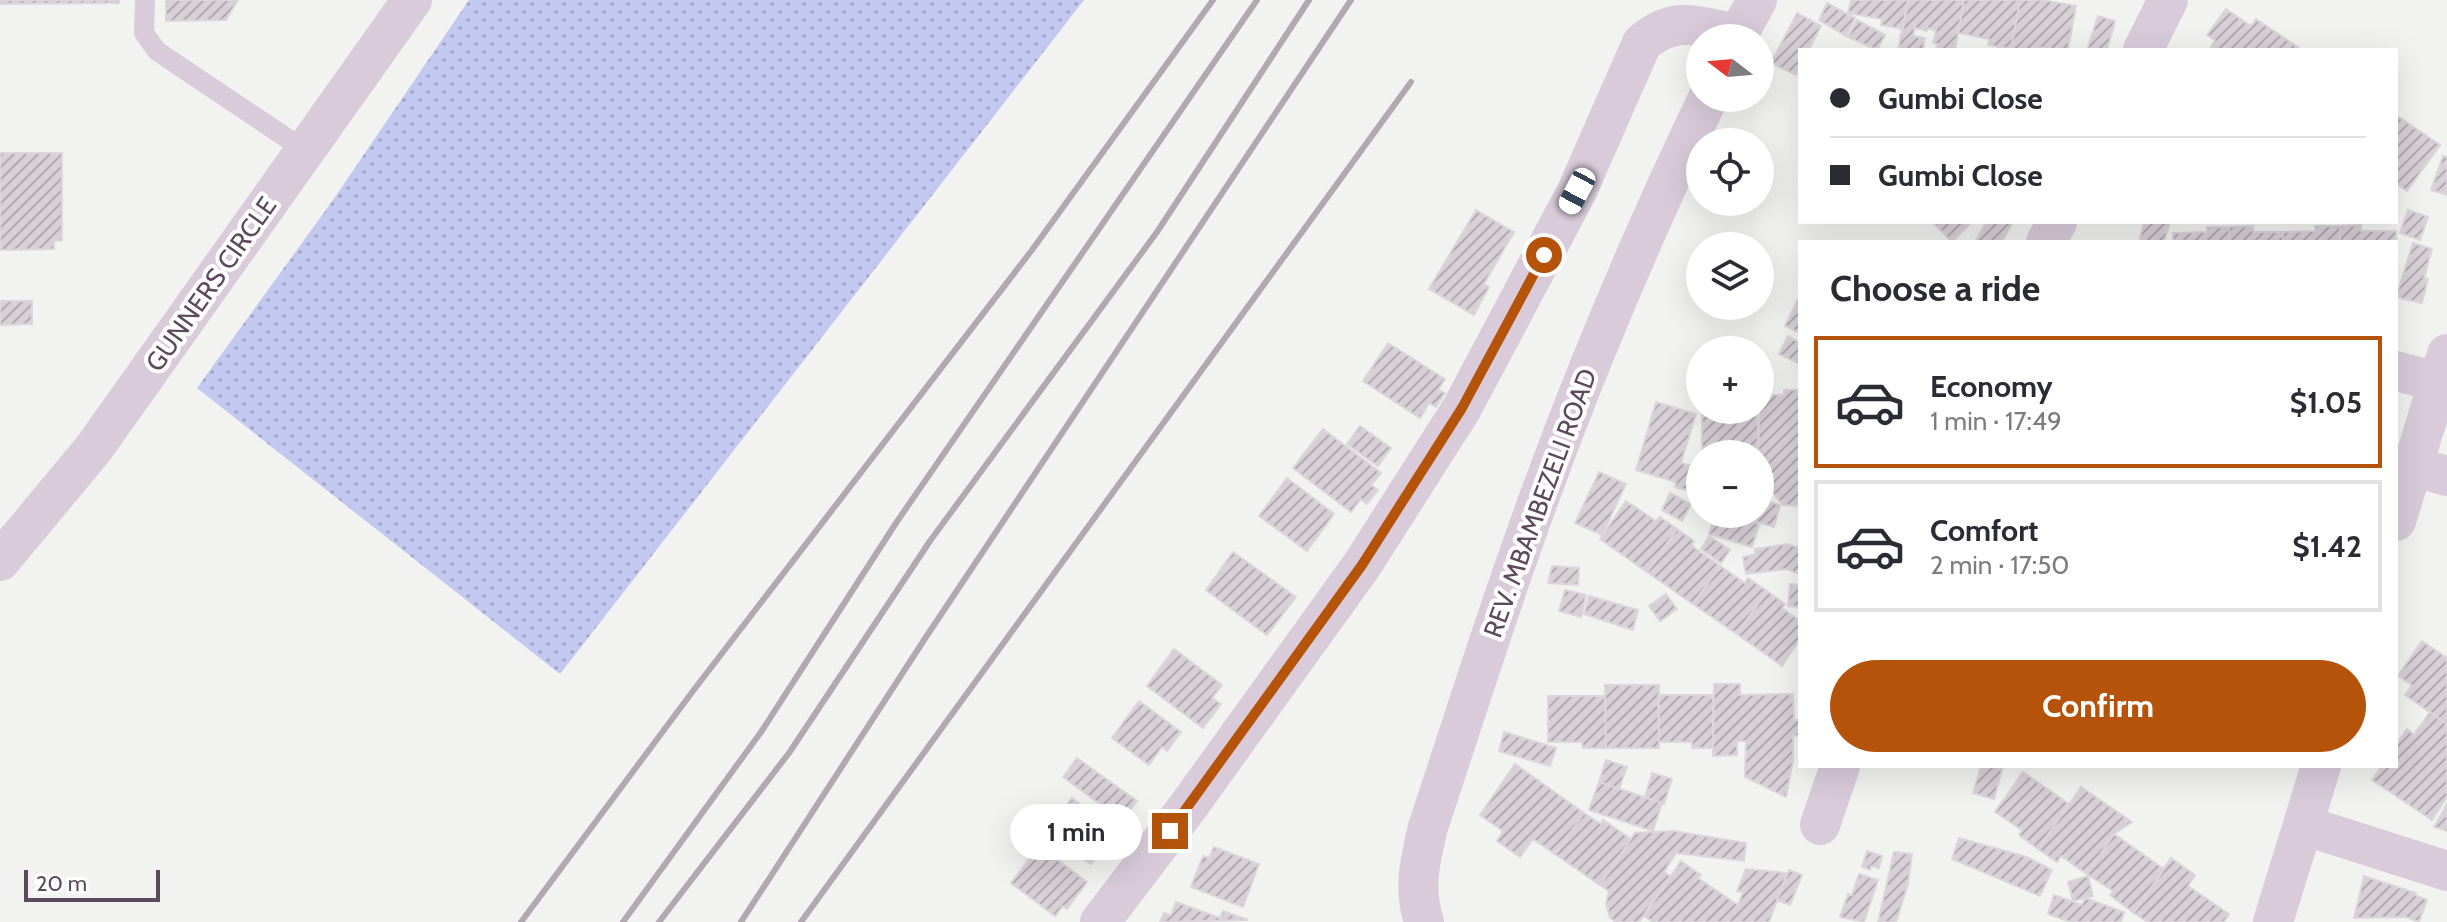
<!DOCTYPE html>
<html lang="en">
<head>
<meta charset="utf-8">
<style>
  body { margin:0; font-family:Cabin,sans-serif; background:#f2f2f3; color:#2b2b33; height:100vh; display:flex; flex-direction:column; font-size:30px; white-space:nowrap }
  * { box-sizing:border-box; margin:0 }
  p { font-size:26px; color:#7c7c81 }
  .icon { flex:none; width:44px; height:44px; fill:none; stroke:currentColor; stroke-width:2; stroke-linecap:round; stroke-linejoin:round }
  .map { position:relative; flex:1; overflow:hidden }
  .drawer { position:absolute; left:1798px; top:240px; width:600px; height:528px; display:flex; flex-direction:column; background:#fff; border-radius:0px; box-shadow:0 8px 32px #0002 }
  .drawer>* { flex:none }
  .banner { position:absolute; left:1798px; top:48px; width:600px; height:176px; border-radius:0px; box-shadow:0 8px 32px #0002; display:grid; align-content:center; height:176px; padding:0 32px; background:#fff }
  .needle { width:52px; rotate:286deg }
  .tools { position:absolute; left:1686px; top:24px; display:grid; gap:16px }
  .tools a { display:grid; place-items:center; width:88px; height:88px; border-radius:50%; background:#fff; box-shadow:0 8px 32px #0002; font-size:40px }
  .scale { position:absolute; left:24px; bottom:20px; width:136px; box-sizing:border-box; padding-left:8px; border:4px solid #5d495e; border-top:0; font-size:22px; line-height:28px; white-space:nowrap; color:#5d495e; -webkit-text-stroke:6px #fff; paint-order:stroke }
  .end { position:absolute; width:36px; height:36px; margin:-18px; border:10px solid #b45309; background:#fff; box-shadow:0 0 0 4px #fff }
  .from { border-radius:50% }
  .bubble { position:absolute; height:56px; border-radius:28px; background:#fff; box-shadow:0 8px 32px #0002; font-size:26px; font-weight:700; line-height:56px; text-align:center }
  .car { position:absolute; width:24px; height:48px; margin:-24px -12px; border-radius:10px; box-shadow:0 0 6px 2px #0007; background:linear-gradient(#fff 24%,#345 0 40%,#fff 0 76%,#345 0 86%,#fff 0) }
  .banner b { display:flex; align-items:center; gap:28px; height:76px; font-size:30px }
  .banner b+b { border-top:2px solid #e1e1e2 }
  .banner i { width:20px; height:20px; background:#2b2b33 }
  ul { padding:0; list-style:none }
  li { display:flex; align-items:center; gap:24px; height:132px; margin:0 16px 12px; padding:0 16px; border:4px solid #e1e1e2; border-radius:0px }
  li div { flex:1 }
  li b { display:block; font-size:30px }
  li em { font-style:normal; font-weight:700 }
  li.on { border-color:#b45309 }
  li>.icon { width:72px; height:72px; stroke-width:1.5 }
  h2 { padding:0 32px; font-size:36px; line-height:96px }
  .cta { display:flex; gap:16px; margin-top:auto; padding:16px 32px }
  .cta a { flex:1; height:92px; border-radius:48px; background:#b45309; color:#fff; font-size:32px; font-weight:700; line-height:92px; text-align:center }
  .map>svg:first-child { display:block }
  .grass { fill:url(#grass-dots) }
  .building { fill:url(#building-hatch); stroke:#dcd5db; stroke-width:2 }
  .lines { fill:none; stroke-linecap:round; stroke-linejoin:round }
  .lane { stroke:#d9cbda; stroke-width:20 }
  .street { stroke:#d9cbda; stroke-width:40 }
  .rail { stroke:#b2a8b1; stroke-width:6 }
  .route { stroke:#b45309; stroke-width:10 }
  .labels { text-anchor:middle; dominant-baseline:central; stroke-width:8; stroke-linejoin:round; paint-order:stroke }
  .street-label { font-size:26px; fill:#5d495e; stroke:#fff }
</style>
</head>
<body>
<div class="map">
<svg width="2447" height="922" viewBox="0 0 2447 922">
  <defs>
    <pattern id="grass-dots" width="8" height="8" patternUnits="userSpaceOnUse" patternTransform="scale(2)"><rect width="8" height="8" fill="#c2c8ef"/><path d="M2 2h.1M6 6h.1" fill="none" stroke="#a1a4c5" stroke-width="1.8" stroke-linecap="round"/></pattern>
    <pattern id="building-hatch" width="6" height="6" patternUnits="userSpaceOnUse" patternTransform="scale(2)"><rect width="6" height="6" fill="#d8d0d7"/><path d="M-1 1l2-2M0 6l6-6M5 7l2-2" fill="none" stroke="#b2abb2"/></pattern>
  </defs>
  <rect width="100%" height="100%" fill="#f2f3f1"/>
  <path class="grass" d="M469,0H1084L560,674L197,388L333,200Z"/>
  <path class="building" d="M0,0H119V3L0,4Z
    M166,0H238L226,20L166,21Z
    M1851,0H1908L1903,29L1881,25L1882,19L1848,13Z
    M1908,0H1964L1955,50H1936L1937,44L1933,43L1936,31L1928,28L1927,31L1915,28L1913,36L1925,38L1923,50H1898Z
    M1964,0H2020L2011,49L1988,45L1989,39L1958,33Z
    M2020,0H2043L2076,6L2068,50L2034,47V50L2011,49Z
    M1827,3L1855,18L1846,36L1819,20Z
    M2226,9L2251,26L2256,19L2302,50H2209L2215,40L2207,35Z
    M1797,13L1821,26L1809,50H1800V67L1796,75L1771,63Z
    M2098,16L2115,21L2107,50H2087Z
    M1857,20L1885,35L1877,50L1848,37Z
    M2396,115L2440,145L2407,191L2396,184Z
    M0,153H62V240L54,241V249L0,250Z
    M2443,156L2447,157V195L2431,190Z
    M1476,210L1514,232L1484,284L1489,287L1474,315L1429,289Z
    M2408,210L2428,217L2420,240L2400,233Z
    M1932,222H1972L1952,242Z
    M1986,222H2013L2002,242H1975Z
    M2144,222H2170L2164,242H2139Z
    M2361,225V231H2396L2397,279L2396,242H2340V226Z
    M2253,226V232H2283V242H2229V227Z
    M2315,226H2340V242H2283V232L2316,231Z
    M2207,227H2229V242H2173V233L2207,232Z
    M2413,243L2432,249L2424,278L2428,279L2422,303L2396,297Z
    M1800,295V333L1785,326Z
    M0,301H32V324L0,325Z
    M1788,336L1800,343V364L1779,354Z
    M1388,343L1445,379L1438,390L1445,393L1436,407L1429,403L1420,418L1363,381Z
    M1784,390H1800V506L1783,505L1761,478L1760,454H1758L1760,395H1784Z
    M1656,402L1696,414L1681,463L1700,468L1697,493L1675,487L1676,482L1636,470Z
    M1702,415L1758,416V454H1702Z
    M1360,426L1391,448L1378,466L1347,444Z
    M1323,429L1381,473L1371,485L1378,490L1367,504L1361,499L1351,512L1293,468Z
    M1599,472L1626,484L1602,535L1575,523Z
    M1287,478L1334,514L1307,551L1259,516Z
    M1670,493L1691,504L1682,521L1662,510Z
    M1760,499L1780,505L1774,527L1740,517L1741,514H1760Z
    M1626,501L1656,521L1660,517L1677,529L1647,572L1600,539Z
    M1715,514H1734L1759,524L1752,547L1709,534Z
    M1677,529L1694,541L1692,546L1720,566L1693,604L1647,572Z
    M1709,536L1730,550L1721,563L1701,549Z
    M1787,544L1800,548V574L1786,569L1746,574L1743,557L1756,554L1755,549Z
    M1233,552L1296,597L1267,635L1206,590Z
    M1552,566L1579,568L1578,585L1548,583Z
    M1720,566L1745,583L1748,578L1767,591L1737,634L1693,604Z
    M1790,584L1800,585V607L1788,606Z
    M1565,590L1586,595L1581,617L1559,611Z
    M1767,591L1785,604L1782,608L1800,621V639L1782,666L1737,634Z
    M1666,594L1677,609L1660,621L1649,606Z
    M1589,596L1638,610L1633,630L1584,614Z
    M2422,641L2447,658V724L2405,695L2412,685L2398,676Z
    M1174,649L1222,685L1212,698L1221,704L1203,728L1147,686Z
    M1714,684H1740V695L1793,694L1794,720H1800V736L1793,735V761L1786,797L1745,777L1746,741H1737V755L1713,756Z
    M1605,685H1659V748H1606Z
    M1658,695H1713V748H1692V742H1659Z
    M1548,696H1605L1606,748H1583L1582,742H1548Z
    M1139,701L1181,732L1167,751L1162,747L1149,765L1112,738Z
    M2430,712L2447,724V797L2432,820L2372,780L2382,766H2396V745L2407,729L2414,735Z
    M1504,732L1556,748L1550,766L1499,751Z
    M1077,758L1137,801L1122,820L1063,777Z
    M1606,760L1627,767L1619,789L1599,782Z
    M1515,764L1584,813L1555,854L1533,839L1520,857L1497,841L1503,831L1480,815Z
    M1981,766H2003L1994,799L1973,793Z
    M2023,772L2069,804L2038,849L2019,835L2022,830L1995,812Z
    M1652,773L1672,779L1664,804L1645,797Z
    M1599,782L1662,803L1653,831L1589,810Z
    M2081,787L2132,822L2114,834L2087,874L2061,856L2057,862L2038,849Z
    M1072,798L1110,826L1102,838L1107,842L1091,864L1047,832Z
    M2447,804V831L2434,827Z
    M1584,813L1601,824L1603,820L1631,839L1600,885L1555,854Z
    M1674,831L1746,843L1744,861L1676,853L1664,872L1670,876L1639,922H1616L1610,918L1606,903L1609,891L1600,885L1635,833Z
    M2114,834L2164,869L2134,913L2110,895L2113,891L2087,874Z
    M1959,838L2027,857L2052,870L2040,896L1952,859Z
    M1039,846L1087,882L1067,909L1063,906L1055,916L1011,883Z
    M1214,847L1259,864L1243,907L1191,887L1203,856L1209,858Z
    M1867,851L1882,856L1879,868L1871,866L1870,870L1862,867Z
    M1894,852L1912,854L1908,884L1896,922H1878Z
    M2171,858L2195,875L2188,886L2229,914L2224,922H2148L2134,913Z
    M1681,861L1701,875L1698,878L1738,905L1743,892L1737,891L1746,869L1787,873L1769,922H1653L1644,916Z
    M1789,870L1802,875L1790,905L1777,900Z
    M1859,874L1878,880L1864,922L1840,917L1848,894L1852,895Z
    M2088,876L2093,896L2073,901L2068,882Z
    M2364,876L2416,893L2415,895L2427,900L2419,922L2406,917L2354,918Z
    M2054,895L2082,905L2085,898L2124,912L2121,922H2070L2048,914Z
    M1176,902L1220,918L1223,911L1248,920L1160,922L1164,913L1171,915Z"/>
  <g class="lines">
    <path class="lane" d="M145,0L144,33L157,51L306,151"/>
    <path class="street" d="M1736,38L1757,0
      M2143,50L2168,0
      M2046,242L2057,222
      M2396,371L2438,382
      M2413,466L2447,476
      M2396,521L2447,354
      M0,561L94,448L412,0
      M1820,825L1840,766
      M2303,825L2447,871
      M1100,922L1187,808L1362,565L1462,408L1577,191L1642,43C1676,14 1698,27 1738,34
      M1424,922C1413,888 1420,861 1428,827C1460,731 1490,635 1524,540C1577,389 1639,242 1708,98
      M2273,922L2321,766"/>
    <path class="rail" d="M521,922L693,691L1032,250L1213,0
      M623,922L761,732L896,523L1257,0
      M659,922L789,753L930,541L1157,232L1309,0
      M741,922L926,637L1351,0
      M801,922L1411,82"/>
  </g>
  <g class="lines">
    <path class="route" d="M1170,831L1362,565L1462,408L1544,255"/>
  </g>
  <g class="labels">
    <g class="street-label">
      <text transform="translate(211 284) rotate(-55)">GUNNERS CIRCLE</text>
      <text transform="translate(1540 503) rotate(-70)">REV. MBAMBEZELI ROAD</text>
    </g>
  </g>
</svg>
<div class="tools">
<a><svg class="needle" viewBox="-14 -14 28 28"><path d="M0-13l5 13h-10z" fill="#e53935"/><path d="M0 13l5-13h-10z" fill="#7c7c81"/></svg></a>
<a><svg class="icon" aria-label="locate" viewBox="0 0 24 24"><circle cx="12" cy="12" r="6"/><path d="M12 2v4M12 18v4M2 12h4M18 12h4"/></svg></a>
<a><svg class="icon" aria-label="layers" viewBox="0 0 24 24"><path d="M12 4l9 5-9 5-9-5zM3 14l9 5 9-5"/></svg></a>
<a>+</a>
<a>−</a>
</div>
<div class="scale">20 m</div>
<i class="end from" style="left:1544px;top:255px"></i>
<i class="end" style="left:1170px;top:831px"></i>
<div class="bubble" style="left:1010px;top:804px;width:132px">1 min</div>
<i class="car" style="left:1577px;top:191px;rotate:208deg"></i>
<div class="banner">
<b><i class="from"></i>Gumbi Close</b>
<b><i></i>Gumbi Close</b>
</div>
<section class="drawer">
<h2>Choose a ride</h2>
<ul>
<li class="on"><svg class="icon" aria-label="car" viewBox="0 0 24 24"><path d="M5 17H2v-5l4-1 3-4h7l3 4 3 1v5h-3M9 17h6M6 11h13"/><circle cx="7" cy="17" r="2"/><circle cx="17" cy="17" r="2"/></svg><div><b>Economy</b><p>1 min · 17:49</p></div><em>$1.05</em></li>
<li><svg class="icon" aria-label="car" viewBox="0 0 24 24"><path d="M5 17H2v-5l4-1 3-4h7l3 4 3 1v5h-3M9 17h6M6 11h13"/><circle cx="7" cy="17" r="2"/><circle cx="17" cy="17" r="2"/></svg><div><b>Comfort</b><p>2 min · 17:50</p></div><em>$1.42</em></li>
</ul>
<div class="cta"><a>Confirm</a></div>
</section>
</div>
</body>
</html>
